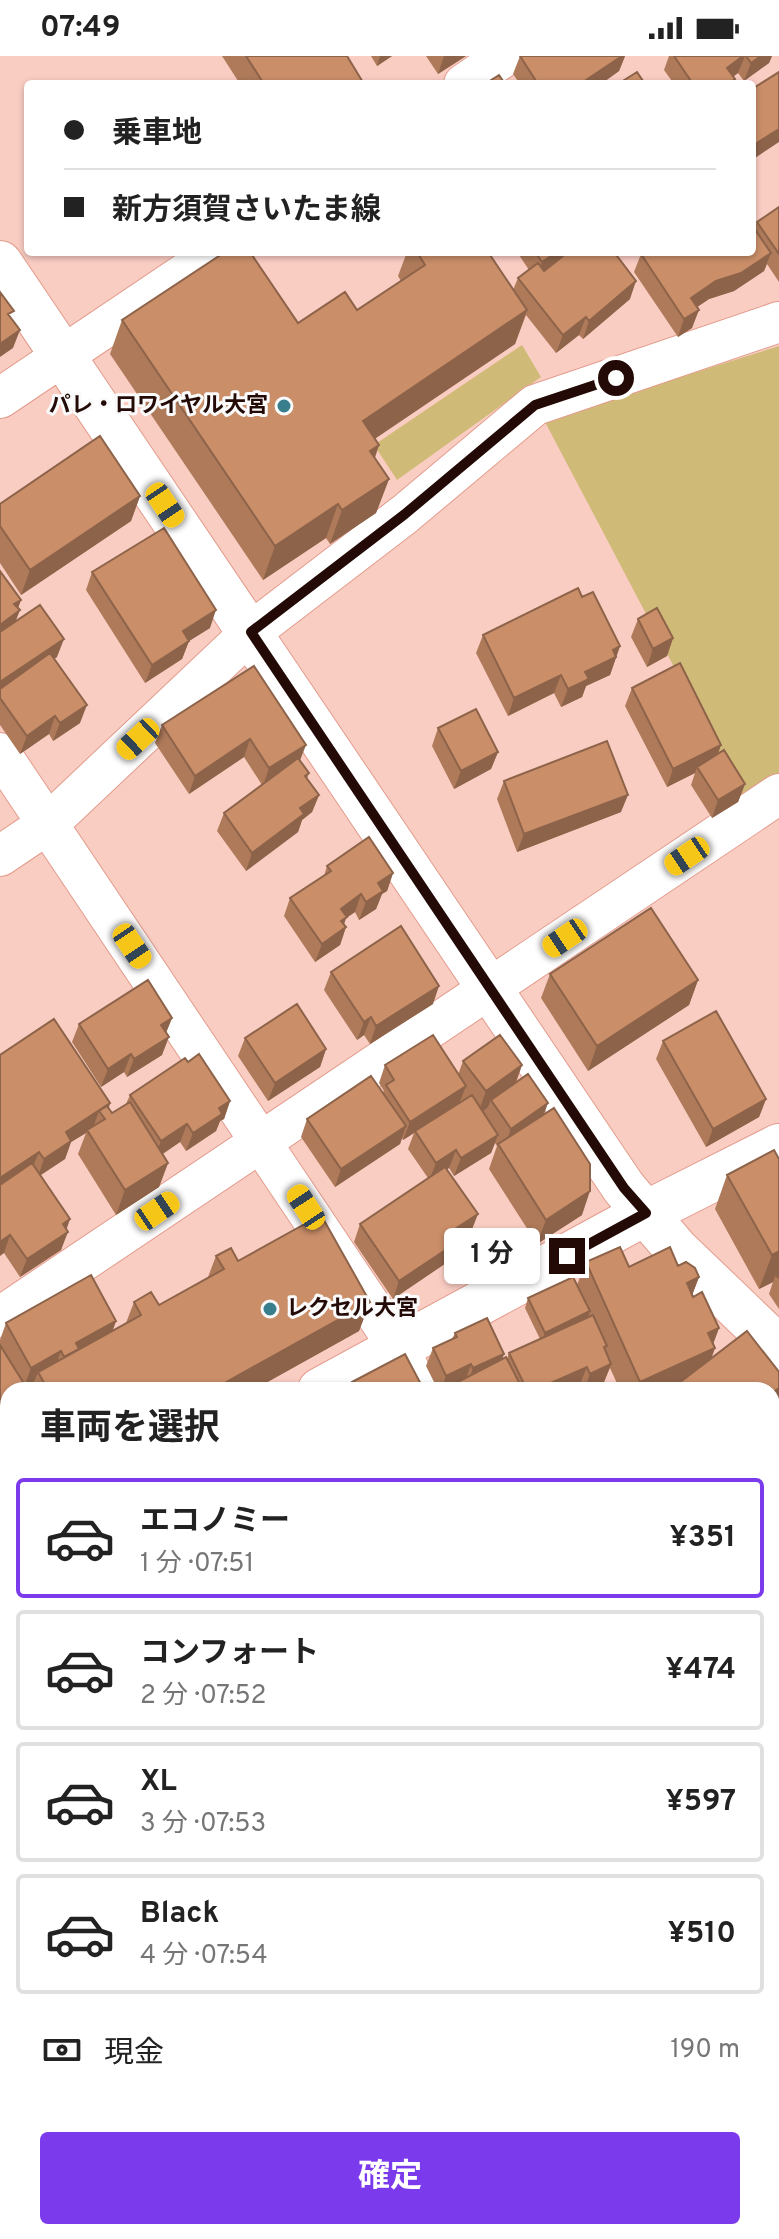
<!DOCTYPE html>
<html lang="ja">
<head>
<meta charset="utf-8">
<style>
  body { margin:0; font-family:Overpass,"Noto Sans JP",sans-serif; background:#f6f6f6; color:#222; height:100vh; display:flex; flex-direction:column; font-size:30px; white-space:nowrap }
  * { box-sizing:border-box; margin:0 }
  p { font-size:26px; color:#767676 }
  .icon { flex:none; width:44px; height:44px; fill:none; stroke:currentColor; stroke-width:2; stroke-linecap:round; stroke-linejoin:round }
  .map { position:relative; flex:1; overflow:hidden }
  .details { position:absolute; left:0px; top:1326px; width:780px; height:858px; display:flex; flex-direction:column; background:#fff; border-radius:24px 24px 0 0; box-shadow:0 2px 6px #0004 }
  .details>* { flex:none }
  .hud { position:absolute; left:24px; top:24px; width:732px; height:176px; border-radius:8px; box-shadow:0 2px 6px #0004; display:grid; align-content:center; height:176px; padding:0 40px; background:#fff }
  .end { position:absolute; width:36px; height:36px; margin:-18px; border:10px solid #230a06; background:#fff; box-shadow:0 0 0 4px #fff }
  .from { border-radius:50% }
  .bubble { position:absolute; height:56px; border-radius:8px; background:#fff; box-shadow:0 2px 6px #0004; font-size:26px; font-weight:700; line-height:56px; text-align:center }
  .car { position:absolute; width:24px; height:48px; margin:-24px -12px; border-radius:10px; box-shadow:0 0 6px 2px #0007; background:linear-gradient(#f5c518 24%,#345 0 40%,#f5c518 0 76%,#345 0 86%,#f5c518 0) }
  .hud b { display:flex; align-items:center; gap:28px; height:76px; font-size:30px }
  .hud b+b { border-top:2px solid #e0e0e0 }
  .hud i { width:20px; height:20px; background:#222 }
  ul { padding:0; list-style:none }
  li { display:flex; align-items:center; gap:24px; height:120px; margin:0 16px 12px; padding:0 24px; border:4px solid #e0e0e0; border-radius:8px }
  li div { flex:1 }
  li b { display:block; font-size:30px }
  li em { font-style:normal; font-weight:700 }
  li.active { border-color:#7c3aed }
  li>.icon { width:72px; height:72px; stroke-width:1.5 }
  h2 { padding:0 40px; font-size:36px; line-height:96px }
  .pay { display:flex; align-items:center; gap:20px; height:88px; padding:0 40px; font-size:30px }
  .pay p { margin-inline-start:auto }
  .primary-button { display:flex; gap:16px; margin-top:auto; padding:16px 40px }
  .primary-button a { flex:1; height:92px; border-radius:8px; background:#7c3aed; color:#fff; font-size:32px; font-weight:700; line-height:92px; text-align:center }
  .status { display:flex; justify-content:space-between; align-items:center; height:56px; padding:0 40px; background:#fff; direction:ltr }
  .status svg { height:22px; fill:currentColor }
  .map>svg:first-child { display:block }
  .green { fill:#d0ba77 }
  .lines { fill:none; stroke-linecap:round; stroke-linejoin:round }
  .minor-casing { stroke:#e39c8d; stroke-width:42 }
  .tertiary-casing { stroke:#e39c8d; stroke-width:46 }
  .secondary-casing { stroke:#e39c8d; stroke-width:46 }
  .minor { stroke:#fff; stroke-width:40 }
  .tertiary { stroke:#fff; stroke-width:44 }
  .secondary { stroke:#fff; stroke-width:44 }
  .wall { fill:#ae7a5a }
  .shaded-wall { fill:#8d634a }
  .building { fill:#ca8e69; stroke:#8d634a; stroke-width:2 }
  .route { stroke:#230a06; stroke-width:10 }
  .poi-dot { fill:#397e8c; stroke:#fafafa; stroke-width:3 }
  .labels { text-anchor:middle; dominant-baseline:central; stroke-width:6; stroke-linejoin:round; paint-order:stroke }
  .poi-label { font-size:22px; font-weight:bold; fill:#230a06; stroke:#fafafa; text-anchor:end }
</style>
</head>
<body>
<div class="status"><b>07:49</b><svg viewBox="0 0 49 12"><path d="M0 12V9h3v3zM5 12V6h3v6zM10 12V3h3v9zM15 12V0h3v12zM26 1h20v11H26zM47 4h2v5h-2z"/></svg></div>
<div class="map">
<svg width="779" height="2183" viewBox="0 0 779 2183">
  <rect width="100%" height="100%" fill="#facdc3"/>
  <path class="green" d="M522,289L541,321L397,424L374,389Z
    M779,290V718L743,742L544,364Z"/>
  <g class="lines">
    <g class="minor-casing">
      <path id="minor" d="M464,28L505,0
        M0,342L217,196
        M0,697L384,1270L398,1291L419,1334
        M0,800L49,767L251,576L405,458L535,349L779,266
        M0,1261L779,738
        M772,1590H779
        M772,1943L779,1957
        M772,2127L779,2126
        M0,2176L8,2175"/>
    </g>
    <g class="tertiary-casing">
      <path id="tertiary" d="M0,207L624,1132L676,1193L779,1292
        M772,1747L779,1746
        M0,1774H8"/>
    </g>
    <g class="secondary-casing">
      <path id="secondary" d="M320,1334L646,1157L779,1090
        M0,1509L8,1504"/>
    </g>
    <use href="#minor" class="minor"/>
    <use href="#tertiary" class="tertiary"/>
    <use href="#secondary" class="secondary"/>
  </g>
  <path class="wall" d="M222,0H347L364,28H240Z
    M371,0H392L377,10Z
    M426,0H466L438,18Z
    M520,0H625L619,15L601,28H520L513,18Z
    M669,0H772L769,7L744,25L738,17L733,21L735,23L733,28H674L664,14Z
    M779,151V226L767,208L764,215L734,235L709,243L697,251L692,272L678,281L634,216L641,198L754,172L757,166Z
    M407,196H444L513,234L518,222L529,214L517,196H614L630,243L583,283L579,279L556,297L526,259L515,288L375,382L379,389L375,402L389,423L376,457L330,488L326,482L263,524L110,298L122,264L298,267L357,254L401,225L398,220Z
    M140,440L131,465L21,539L0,507V448Z
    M0,515L21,544L18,552L16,565L57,601L54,603L80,667L53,685L49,678L20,698L0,669Z
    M92,516L210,572L189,585L182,603L145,627L86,534Z
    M582,541L620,590L610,619L586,630L582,641L561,651L554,637L508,660L476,597L483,579Z
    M638,563L673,582L667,600L647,611L631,581Z
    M254,610L300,705L309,717L307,723L319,739L312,756L302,764L298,776L246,815L217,775L224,757L262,729L244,701L189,738L155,687L162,669Z
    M632,632L745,728L738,746L712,762L691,729L695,717L667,731L625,650Z
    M438,672L498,696L491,713L454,733L432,690Z
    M504,725L621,756L517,796L497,743Z
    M327,810L393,817L387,835L382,838L376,853L359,864L355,856L346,862L344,868L346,871L340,889L315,906L284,860L290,842L324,820Z
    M331,916L433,948L370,988L364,979L357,984L324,934Z
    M550,918L698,924L689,949L588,1015L541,942Z
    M172,962L166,977L162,999L127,1021L124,1016L101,1031L72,986L79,968Z
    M245,982L326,993L320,1011L268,1045L238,1000Z
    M663,985L766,1043L759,1061L706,1091L656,1003Z
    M0,999L110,1047L109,1052L112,1057L126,1048L130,1039L188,1006L230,1045L224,1063L220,1065L216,1075L186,1095L180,1086L163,1098L168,1107L159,1131L116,1159L78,1098L86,1077L71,1086L65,1103L40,1119L66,1174L61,1194L20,1221L4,1197Z
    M463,1005L522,1009L516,1027L544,1059L582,1159L537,1188L489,1113L497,1090L495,1087L491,1097L454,1120L449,1112L447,1113L471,1176L458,1184L452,1203L393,1243L354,1186L360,1168L428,1122L408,1093L414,1077L403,1084L402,1082L400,1088L335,1131L301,1081L307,1063L383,1036L384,1035L379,1027L385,1009L458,1019Z
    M779,1103V1253L769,1238L773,1226L759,1233L715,1153L727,1119Z
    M620,1191L629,1211L670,1191L678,1210L686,1206L695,1212L699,1221L692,1239L693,1241L702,1236L719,1272L713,1287L715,1292L711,1302L747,1275L779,1316V1341L775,1353L772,1355V1334H620L610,1312L604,1326L587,1334H583L580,1328L568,1334H450V1333L447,1334H438L426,1310L433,1292L452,1283L455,1277L487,1262L504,1298L502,1303L506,1301L507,1303L509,1297L540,1283L525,1252L528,1242L573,1221L577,1229L586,1206Z
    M216,1200L238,1205L370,1246L359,1275L253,1334H31L32,1331L8,1334V1398L0,1385V1284L6,1267L116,1265L113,1274L126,1267L134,1246L159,1249L208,1221Z
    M352,1326L424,1334H349Z
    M8,1523V1645H0V1527Z
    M0,1988H8V2049L0,2038Z
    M773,2156L779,2183H764L766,2176H772Z
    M4,2168L76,2183H0Z
    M357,2176H442V2183H356Z
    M446,2176H530V2183H446Z
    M565,2176H664V2183H565Z
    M708,2176H762V2183H709Z"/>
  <path class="shaded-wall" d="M380,0H392L377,10Z
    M444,0H466L438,18Z
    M622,0H625L619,15L601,28H580Z
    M743,0H745L738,17L723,28L727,12Z
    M761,0H772L769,7L744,25L751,7Z
    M779,73V86L752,104V90Z
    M557,196H577L536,224L542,206Z
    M771,197L764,215L734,235L709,243L684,260L691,242L716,225Z
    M636,225L630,243L583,283L589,265Z
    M527,254L515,288L351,399L363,365Z
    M699,254L692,272L678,281L684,263Z
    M586,261L579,279L556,297L563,279Z
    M20,274L13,292L0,301V288Z
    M379,389L367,422L370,395Z
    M389,423L376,457L330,488L342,454Z
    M140,440L131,465L21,539L30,514Z
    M338,448L326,482L263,524L275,490Z
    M21,544L16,557L20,554L13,572L0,582V569L14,548Z
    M216,554L210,572L189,585L182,603L145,627L152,609L183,575Z
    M673,582L667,600L647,611L653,593Z
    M64,583L57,601L0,640V626Z
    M620,590L610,619L586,630L582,641L561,651L568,633L585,616L613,594Z
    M561,619L554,637L508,660L514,642Z
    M87,649L80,667L53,685L60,667Z
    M55,660L49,678L20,698L27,680Z
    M250,683L244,701L189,738L195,720Z
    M306,689L299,707L263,730L269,712Z
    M721,689L715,707L697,711L695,717L667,731L673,713Z
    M498,696L491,713L454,733L461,715Z
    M745,728L738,746L712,762L718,744Z
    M319,739L312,756L302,764L298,776L246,815L252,797L300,752Z
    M628,739L621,756L517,796L524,778Z
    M393,817L387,835L382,838L376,853L359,864L366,846L378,827Z
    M361,838L355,856L346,862L342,874L346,871L340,889L315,906L322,888L341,853Z
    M698,924L689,949L588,1015L597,990Z
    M439,930L433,948L370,988L376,970Z
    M371,961L364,979L357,984L364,966Z
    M172,962L165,979L161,969Z
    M169,981L162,999L127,1021L134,1003Z
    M326,993L320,1011L268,1045L275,1027Z
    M131,998L124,1016L101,1031L108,1013Z
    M522,1009L513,1033L491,1044L488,1051L477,1060L486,1035Z
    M466,1030L459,1048L415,1075L414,1077L403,1084L410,1066Z
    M766,1043L759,1061L706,1091L713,1073Z
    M230,1045L224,1063L220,1065L216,1075L186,1095L193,1077L219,1052Z
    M110,1047L104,1065L105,1063L99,1055L93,1072L87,1074L86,1077L71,1086L65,1103L38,1121L44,1103L66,1076Z
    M548,1047L539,1072L502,1097L511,1073Z
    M187,1068L180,1086L154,1103L161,1085Z
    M406,1070L400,1088L335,1131L341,1113Z
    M498,1079L491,1097L454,1120L461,1102Z
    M456,1094L449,1112L429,1125L436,1107Z
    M39,1096L32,1113L0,1135V1122Z
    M168,1107L159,1131L116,1159L125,1134Z
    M590,1135L582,1159L537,1188L546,1164Z
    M478,1158L471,1176L445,1193L452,1175Z
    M70,1163L65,1178L68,1176L61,1194L20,1221L27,1203L63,1168Z
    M10,1179L4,1197L0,1200V1186Z
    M459,1185L452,1203L393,1243L399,1225Z
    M779,1195V1223L775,1220L773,1226L759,1233L772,1199Z
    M699,1221L688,1250L687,1227Z
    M370,1246L359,1275L253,1334H212Z
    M590,1255L587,1265L542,1287L545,1277Z
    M116,1265L107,1289L77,1305L76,1287Z
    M719,1272L711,1294L715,1292L705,1321L675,1334H637L640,1326L708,1277Z
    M61,1295L52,1320L38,1316L32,1331L27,1334H23L31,1312Z
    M504,1298L497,1316L467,1330L473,1312Z
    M471,1308L465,1326L452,1329L450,1332L447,1334H441L446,1320Z
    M611,1308L604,1326L587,1334H584L590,1318Z
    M587,1311L580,1328L568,1334H535Z
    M779,1330V1341L775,1353L772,1355V1337Z
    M6,1365L0,1380V1368Z
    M779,1507V1532H772V1508Z
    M0,1627H8V1645H0Z
    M0,1702H8V1719L0,1720Z
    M0,1894L8,1895V1913L0,1912Z
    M0,1952H8V1970H0Z
    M613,2176H617L615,2183H611Z"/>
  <path class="building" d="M246,0H347L364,28H264Z
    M520,0H622L580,28H538Z
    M674,0H743L727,12L735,23L728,28H693Z
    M746,0H761L751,7Z
    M637,16L645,28H618Z
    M779,16V73L752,90V33Z
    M499,19L505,28H485Z
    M779,151V198L757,166Z
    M752,169L771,197L741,217L716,225L691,242L699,254L684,263L641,198L644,196H752Z
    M225,196H250L298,267L345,236L357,254L425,209L417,196H488L527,254L363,365L379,389L370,395L389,423L342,454L338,448L275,490L122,264Z
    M535,196H557L542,206Z
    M568,196H614L636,225L589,265L586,261L563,279L518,222L538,207L544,215Z
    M0,236L14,255L8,258L20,274L0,288Z
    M100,380L140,440L30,514L0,470V448Z
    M164,472L216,554L183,575L189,585L152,609L92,516Z
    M0,515L21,544L14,548L20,554L0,569Z
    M578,532L582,541L593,536L620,590L613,594L616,601L585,616L589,623L568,633L561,619L514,642L483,579Z
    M40,549L64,583L0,626V576Z
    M657,552L673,582L653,593L638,563Z
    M50,597L87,649L60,667L55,660L27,680L0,642V633Z
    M680,607L721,689L673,713L632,632Z
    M254,610L306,689L269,712L250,683L195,720L162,669Z
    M476,653L498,696L461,715L438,672Z
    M607,685L628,739L524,778L504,725Z
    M724,694L745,728L718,744L697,711Z
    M298,702L309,717L305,720L319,739L300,752L304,758L252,797L224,757Z
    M369,781L393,817L378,827L383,835L366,846L361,838L341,853L347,861L341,865L346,871L322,888L290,842L331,815L327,810Z
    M651,852L698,924L597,990L550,918Z
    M401,870L439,930L376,970L371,961L364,966L331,916Z
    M148,924L172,962L161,969L169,981L134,1003L131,998L108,1013L79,968Z
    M297,948L326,993L275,1027L245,982Z
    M716,955L766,1043L713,1073L663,985Z
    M54,963L110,1047L66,1076L71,1085L44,1103L39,1096L0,1122V999Z
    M433,979L466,1030L410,1066L386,1029L394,1024L385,1009Z
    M500,979L522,1009L486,1035L463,1005Z
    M199,998L230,1045L219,1052L222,1058L193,1077L187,1068L161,1085L130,1039L185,1002L188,1006Z
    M528,1018L548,1047L511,1073L491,1044Z
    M371,1020L406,1070L341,1113L307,1063Z
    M472,1039L498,1079L461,1102L456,1094L436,1107L415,1075Z
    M130,1046L168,1107L125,1134L87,1074L105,1063L99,1055L107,1050L112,1057Z
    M554,1052L590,1108V1135L546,1164L498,1088Z
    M774,1094L779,1103V1195L772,1199L727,1119Z
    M32,1107L70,1163L63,1168L68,1176L27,1203L10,1179L0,1186V1129Z
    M445,1111L478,1158L452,1175L459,1185L399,1225L360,1168Z
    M321,1159L370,1246L212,1334H48L38,1316L141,1259L134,1246L151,1236L159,1249L224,1213L216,1200L231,1192L238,1205Z
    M620,1191L629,1211L670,1191L678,1210L686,1206L695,1212L699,1221L687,1227L693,1241L702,1236L719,1272L708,1277L715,1292L640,1326L586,1206Z
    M91,1219L116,1265L76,1287L79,1293L64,1301L61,1295L31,1312L6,1267Z
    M573,1221L590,1255L545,1277L528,1242Z
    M593,1259L607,1290L604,1291L611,1308L590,1318L587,1311L535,1334H527L509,1297Z
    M487,1262L504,1298L473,1312L471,1308L446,1320L433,1292L457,1281L455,1277Z
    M747,1275L779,1316V1332L772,1337V1334H670Z
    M0,1289L28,1334H8V1369L6,1365L0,1368Z
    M405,1298L424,1334H356L352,1326Z
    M506,1301L523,1334H454L452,1329Z
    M772,1436H779V1507L772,1508Z
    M8,1523V1569L0,1553V1527Z
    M6,1571V1593H8V1627H0V1572Z
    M772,1590H774L775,1670H772Z
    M0,1659H8V1702H0Z
    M0,1816H8V1895L0,1894Z
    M0,1903H8V1952H0Z
    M0,1988H8V2023L0,2012Z
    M773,2156H779V2183H774Z
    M4,2168H8V2176H76V2183H5Z
    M85,2176H140L141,2183H86Z
    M363,2176H442V2183H363Z
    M457,2176H495V2183H457Z
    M499,2176H530V2183H500Z
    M575,2176H609V2183H575Z
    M619,2176H664V2183H619Z
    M717,2176H762V2183H717Z"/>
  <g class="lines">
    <path class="route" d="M567,1200L646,1157L624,1132L251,576L405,458L535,349L616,322"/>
  </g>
  <g class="poi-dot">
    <circle cx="284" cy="350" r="8"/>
    <circle cx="270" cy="1253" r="8"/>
  </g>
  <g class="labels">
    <g class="poi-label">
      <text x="268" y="350">パレ・ロワイヤル大宮</text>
      <text x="286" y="1253" text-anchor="start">レクセル大宮</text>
    </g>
  </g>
</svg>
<i class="end from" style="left:616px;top:322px"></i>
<i class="end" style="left:567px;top:1200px"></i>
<div class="bubble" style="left:444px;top:1172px;width:96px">1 分</div>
<i class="car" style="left:165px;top:449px;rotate:146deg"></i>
<i class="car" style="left:138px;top:683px;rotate:227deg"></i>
<i class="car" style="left:687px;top:800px;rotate:236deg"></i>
<i class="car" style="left:565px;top:882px;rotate:236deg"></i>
<i class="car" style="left:132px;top:890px;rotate:146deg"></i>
<i class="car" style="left:306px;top:1151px;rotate:327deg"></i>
<i class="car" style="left:157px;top:1155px;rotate:56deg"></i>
<div class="hud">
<b><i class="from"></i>乗車地</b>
<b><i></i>新方須賀さいたま線</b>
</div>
<section class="details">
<h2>車両を選択</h2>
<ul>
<li class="active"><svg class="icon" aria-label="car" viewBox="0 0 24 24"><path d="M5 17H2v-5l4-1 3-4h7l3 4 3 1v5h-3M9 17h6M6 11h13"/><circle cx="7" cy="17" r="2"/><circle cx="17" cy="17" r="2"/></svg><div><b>エコノミー</b><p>1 分 · 07:51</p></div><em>¥351</em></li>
<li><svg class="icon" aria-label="car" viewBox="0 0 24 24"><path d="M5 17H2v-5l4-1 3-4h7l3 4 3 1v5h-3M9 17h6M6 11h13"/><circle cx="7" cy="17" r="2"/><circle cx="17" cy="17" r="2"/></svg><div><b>コンフォート</b><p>2 分 · 07:52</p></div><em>¥474</em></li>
<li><svg class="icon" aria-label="car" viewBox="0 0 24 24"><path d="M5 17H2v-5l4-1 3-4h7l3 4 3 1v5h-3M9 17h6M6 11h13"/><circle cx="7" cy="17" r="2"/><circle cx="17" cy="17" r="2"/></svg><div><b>XL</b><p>3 分 · 07:53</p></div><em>¥597</em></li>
<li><svg class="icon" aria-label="car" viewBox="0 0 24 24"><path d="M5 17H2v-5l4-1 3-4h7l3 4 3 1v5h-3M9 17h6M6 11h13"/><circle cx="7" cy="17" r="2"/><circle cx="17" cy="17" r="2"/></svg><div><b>Black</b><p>4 分 · 07:54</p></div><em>¥510</em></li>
</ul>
<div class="pay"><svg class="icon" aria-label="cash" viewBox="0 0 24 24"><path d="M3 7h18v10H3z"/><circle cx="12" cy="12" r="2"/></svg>現金<p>190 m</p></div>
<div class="primary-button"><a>確定</a></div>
</section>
</div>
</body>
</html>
